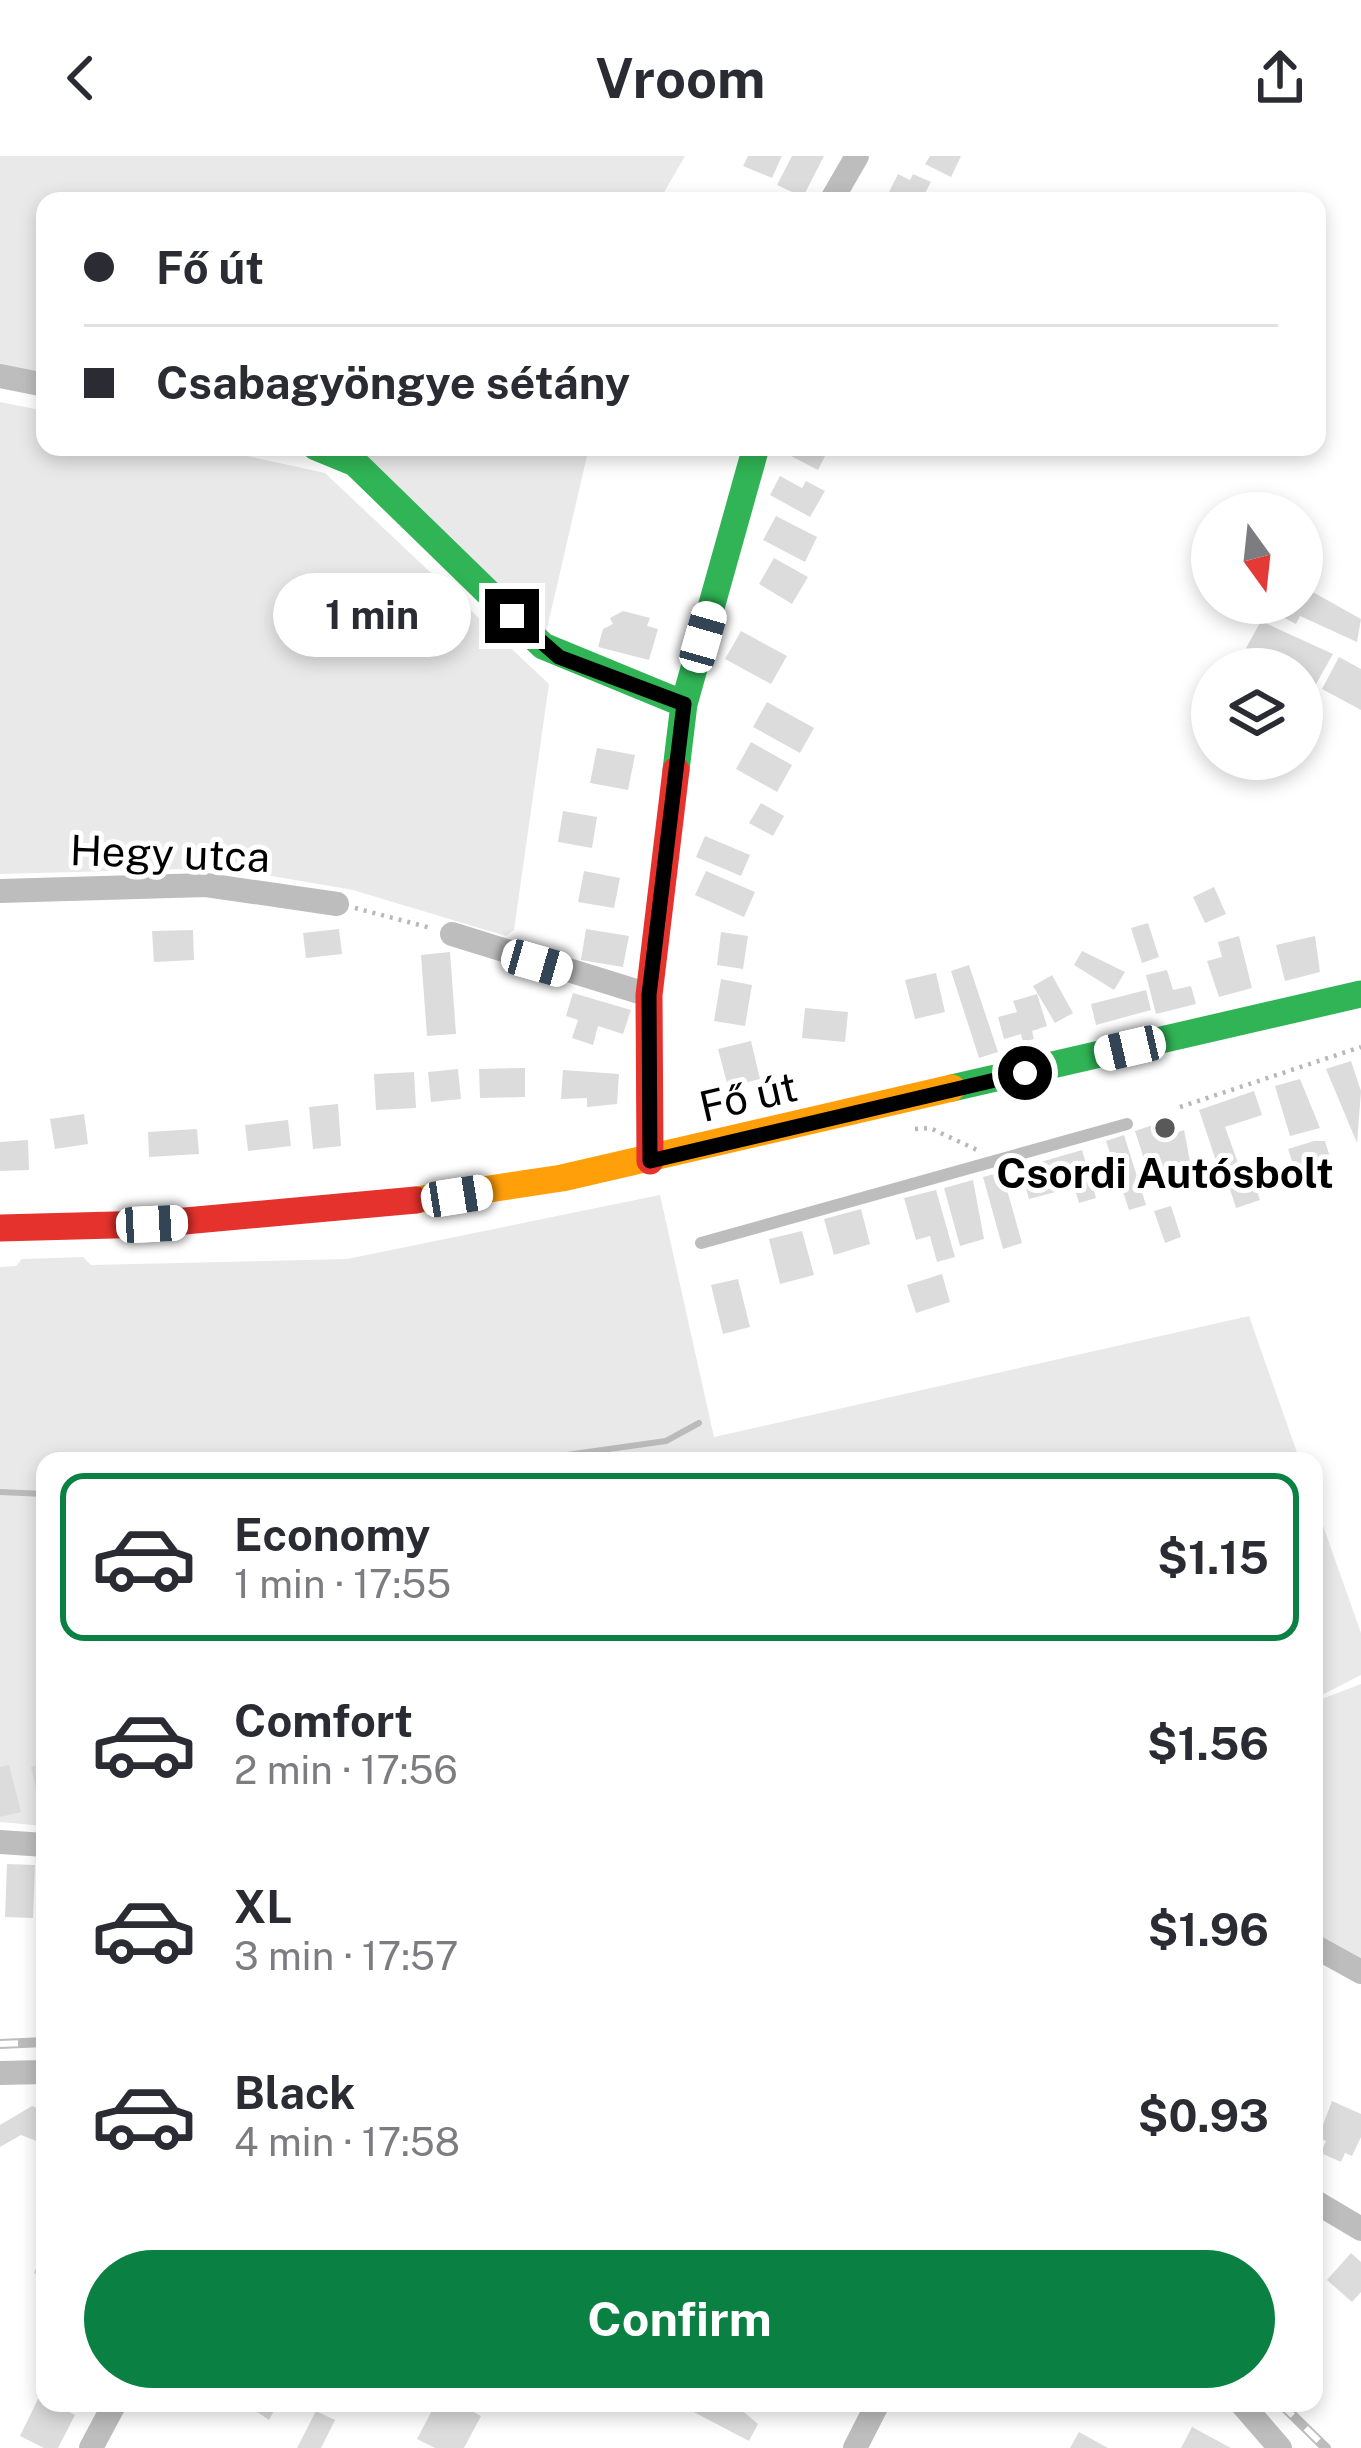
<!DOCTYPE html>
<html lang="en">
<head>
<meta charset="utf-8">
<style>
  body { margin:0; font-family:"Public Sans",sans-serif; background:#f2f2f3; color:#2b2b33; height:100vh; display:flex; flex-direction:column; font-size:45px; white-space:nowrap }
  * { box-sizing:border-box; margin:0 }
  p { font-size:39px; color:#7c7c81 }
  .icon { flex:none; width:66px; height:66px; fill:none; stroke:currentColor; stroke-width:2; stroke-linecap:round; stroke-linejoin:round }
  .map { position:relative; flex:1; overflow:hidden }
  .panel { position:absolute; left:36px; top:1296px; width:1287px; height:960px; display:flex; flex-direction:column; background:#fff; border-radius:24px; box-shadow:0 6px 18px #0003 }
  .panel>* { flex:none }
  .banner { position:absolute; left:36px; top:36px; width:1290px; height:264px; border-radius:24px; box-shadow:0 6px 18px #0003; display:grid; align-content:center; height:264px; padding:0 48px; background:#fff }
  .needle { width:78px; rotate:165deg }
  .controls { position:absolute; left:1191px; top:336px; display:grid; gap:24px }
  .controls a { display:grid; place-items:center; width:132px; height:132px; border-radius:50%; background:#fff; box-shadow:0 6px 18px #0003; font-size:60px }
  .end { position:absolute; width:54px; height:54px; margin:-27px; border:15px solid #000; background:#fff; box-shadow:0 0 0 6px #fff }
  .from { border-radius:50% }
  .bubble { position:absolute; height:84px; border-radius:42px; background:#fff; box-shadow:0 6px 18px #0003; font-size:39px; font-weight:700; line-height:84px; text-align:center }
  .car { position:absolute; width:36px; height:72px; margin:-36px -18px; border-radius:15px; box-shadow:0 0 9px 3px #0007; background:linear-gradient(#fff 24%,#345 0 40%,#fff 0 76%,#345 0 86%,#fff 0) }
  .banner b { display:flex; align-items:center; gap:42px; height:114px; font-size:45px }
  .banner b+b { border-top:3px solid #e1e1e2 }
  .banner i { width:30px; height:30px; background:#2b2b33 }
  ul { padding:21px 0 0; list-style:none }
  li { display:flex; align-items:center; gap:36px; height:168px; margin:0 24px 18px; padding:0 24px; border:6px solid transparent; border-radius:24px }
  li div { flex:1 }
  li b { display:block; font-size:45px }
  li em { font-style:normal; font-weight:700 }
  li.current { border-color:#0b8043 }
  li>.icon { width:108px; height:108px; stroke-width:1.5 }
  .primary-button { display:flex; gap:24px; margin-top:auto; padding:24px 48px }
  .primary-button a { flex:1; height:138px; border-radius:72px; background:#0b8043; color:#fff; font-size:48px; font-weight:700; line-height:138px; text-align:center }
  header { display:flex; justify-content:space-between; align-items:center; height:156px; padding:0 48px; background:#fff; font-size:54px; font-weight:700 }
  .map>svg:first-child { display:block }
  .green { fill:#e9e9e9 }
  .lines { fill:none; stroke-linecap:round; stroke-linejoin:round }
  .stream { stroke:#bbb; stroke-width:6 }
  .building { fill:#dcdcdc }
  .path { stroke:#b8b8b8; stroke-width:4.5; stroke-dasharray:3 6; stroke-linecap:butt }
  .lane { stroke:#bdbdbd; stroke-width:12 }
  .street { stroke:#bdbdbd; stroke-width:24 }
  .fast { stroke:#30b455; stroke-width:27 }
  .slow { stroke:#ff9f0a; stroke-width:27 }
  .jam { stroke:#e5322d; stroke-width:27 }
  .rail-casing { stroke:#bdbdbd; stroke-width:10 }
  .rail { stroke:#fff; stroke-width:6; stroke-dasharray:18; stroke-linecap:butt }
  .route { stroke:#000; stroke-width:15 }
  .poi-dot { fill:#595959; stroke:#fff; stroke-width:4.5 }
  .labels { text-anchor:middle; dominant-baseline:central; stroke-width:10; stroke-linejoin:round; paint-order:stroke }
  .street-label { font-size:42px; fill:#000; stroke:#fff }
  .poi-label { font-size:42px; font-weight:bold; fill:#000; stroke:#fff }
</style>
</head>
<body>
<header><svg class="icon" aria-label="back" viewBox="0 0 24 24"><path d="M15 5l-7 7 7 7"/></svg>Vroom<svg class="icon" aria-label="share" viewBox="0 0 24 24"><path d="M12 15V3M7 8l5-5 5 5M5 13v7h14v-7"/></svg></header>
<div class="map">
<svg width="1361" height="2292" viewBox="0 0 1361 2292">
  <rect width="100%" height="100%" fill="#fff"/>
  <path class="green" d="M0,0H685L659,45H45V229L0,220Z
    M0,246L45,255V291H206L325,317L549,528L514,774L506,780L353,734L225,712L0,718Z
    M316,291H589L543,490Z
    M660,1039L714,1281L1249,1160L1300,1305H45V1670L0,1666V1111L16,1110L22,1103L83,1101L91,1109L347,1103Z
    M1314,1344L1361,1477V1519L1314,1543Z
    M1361,1528V1807L1314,1779V1546Z"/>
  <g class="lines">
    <path class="stream" d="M524,1305L666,1285L699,1267
      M0,1336L45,1338"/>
  </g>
  <path class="building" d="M748,0H782L772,22L743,10Z
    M792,0H824L803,41L777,29Z
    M930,0H961L951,21L925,8Z
    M898,18L910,24L913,18L931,26L921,45L889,36Z
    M793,291H823L828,294L818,314L789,299Z
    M780,320L802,332L806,325L825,335L810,361L770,339Z
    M776,360L817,381L805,406L763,384Z
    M774,402L808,421L792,448L759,428Z
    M1302,430L1361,463L1357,486L1300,460L1296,468L1267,453L1271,447H1302Z
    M623,455L650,462L647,470L658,473L649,504L598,491L603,473L613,468L610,462Z
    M1261,465L1333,498L1315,530L1302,523V513H1284L1246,492Z
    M741,475L787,500L771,528L725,503Z
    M1339,501L1361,513V554L1322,533Z
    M767,546L814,572L800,597L753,571Z
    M751,586L792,609L777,636L736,613Z
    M597,592L635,599L628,634L590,627Z
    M761,647L784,660L773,680L749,667Z
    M563,655L597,661L592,692L558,686Z
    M705,680L750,699L741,720L696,701Z
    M584,715L620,722L614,752L578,746Z
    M706,715L755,736L744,761L695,739Z
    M1214,731L1226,758L1205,767L1193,741Z
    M1148,767L1159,801L1142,807L1131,772Z
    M339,773L342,798L306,802L303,777Z
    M586,773L629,780L623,811L581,804Z
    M193,774L194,804L154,806L152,775Z
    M721,776L748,780L743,813L717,809Z
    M1239,780L1252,832L1219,841L1207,805L1222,801L1218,786Z
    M1315,780L1320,816L1285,825L1276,789Z
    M1082,795L1125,816L1114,834L1074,809Z
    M450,796L456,878L427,880L421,799Z
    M969,809L998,896L979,902L951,815Z
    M1167,814L1173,834L1191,830L1196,848L1156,858L1146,819Z
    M936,817L945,856L915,863L905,824Z
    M1052,819L1073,857L1055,867L1033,830Z
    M721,823L752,829L745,870L714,865Z
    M1146,834L1151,854L1096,869L1091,848Z
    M573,837L631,854L623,878L598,870L593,889L572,882L578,864L566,860Z
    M1037,838L1047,870L1032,875L1034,883L1023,886L1021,878L1004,883L998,861L1017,856L1013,845Z
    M805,852L848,856L845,886L802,882Z
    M751,885L760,923L728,931L718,893Z
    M1351,905L1361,935L1357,987L1326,913Z
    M525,912V941L480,942L479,913Z
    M458,913L461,943L431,946L428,916Z
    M563,914L619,918L617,948L587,951V942L561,943Z
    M414,916L416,952L376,954L374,918Z
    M1300,923L1320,972L1290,980L1275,930Z
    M1254,935L1262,959L1225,971L1238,1007L1219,1014L1199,954Z
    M338,948L341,990L313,993L309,951Z
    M84,958L88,988L55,993L50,963Z
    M288,964L291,990L248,995L245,969Z
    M1168,964L1173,978L1184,974L1193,1021L1163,1031L1153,1000L1144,1003L1135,975Z
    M197,973L199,998L149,1001L148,976Z
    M1124,979L1146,1049L1129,1054L1106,985Z
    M28,984L29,1014L0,1015V986Z
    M1314,985H1325L1334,1014L1324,1017L1327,1026L1300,1029L1288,993Z
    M1082,994L1096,1042L1079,1047L1072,1024L1061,1027L1063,1034L1029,1043L1020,1012Z
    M1002,1016L1022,1087L1003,1093L983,1021Z
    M1251,1016L1260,1044L1236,1052L1227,1024Z
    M973,1024L984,1083L960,1090L944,1032Z
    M936,1034L955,1101L937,1106L930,1080L916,1084L904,1042Z
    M1171,1050L1181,1081L1165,1087L1154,1055Z
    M861,1053L870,1088L834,1099L824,1063Z
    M802,1075L814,1119L780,1128L769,1083Z
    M942,1118L950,1146L916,1157L907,1129Z
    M738,1123L750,1171L723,1178L711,1129Z
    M45,1608V1661H43L31,1611Z
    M9,1609L21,1656L0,1661V1611Z
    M7,1708L35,1709L33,1762L5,1761Z
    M1332,1945L1361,1958V1981L1352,2000L1345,1997L1341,2006L1321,1997L1326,1985L1318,1982Z
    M32,1950L45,1955V1979L39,1986L21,1979L0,1991V1969Z
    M45,2093V2122L34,2117Z
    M1351,2097L1361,2106V2136L1352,2146L1327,2124Z
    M39,2241L75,2259L58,2292H44L20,2280Z
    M244,2247H278L269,2264Z
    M436,2247H457L481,2260L464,2292H435L417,2283Z
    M691,2247H733L758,2268L749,2285L688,2253Z
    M316,2255L335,2264L321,2292H297Z
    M1192,2271L1231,2292H1181Z
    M1079,2276L1108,2292H1070Z"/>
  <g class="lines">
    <path class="path" d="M355,752L431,772
      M1180,951L1361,891
      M915,973L930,972L977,994"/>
    <path class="lane" d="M701,1087L1127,968"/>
    <path class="street" d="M831,45L857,0
      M0,220L45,229
      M0,735L206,729L337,748
      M452,778L649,839
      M0,1686L45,1689
      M1314,1790L1361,1816
      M0,1917L45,1916
      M1314,2045L1361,2073
      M1241,2247L1280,2292
      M91,2292L115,2247
      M855,2292L878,2247"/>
    <path class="fast" d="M316,291L355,307L543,490L684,548
      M676,614L684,548L756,291
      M952,932L1361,838"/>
    <path class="slow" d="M416,1044L562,1022L952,932"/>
    <path class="jam" d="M650,1005L649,839L676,614
      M0,1072L152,1068L416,1044"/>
    <g class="rail-casing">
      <path id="rail" d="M0,1888L45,1886
        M1280,2247L1326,2292"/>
    </g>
    <use href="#rail" class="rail"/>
  </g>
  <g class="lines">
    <path class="route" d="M512,460L559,501L684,548L649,839L650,1005L1025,917"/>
  </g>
  <circle class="poi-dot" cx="1165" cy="972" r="12"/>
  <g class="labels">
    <g class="street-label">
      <text transform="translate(170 697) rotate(2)">Hegy utca</text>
      <text transform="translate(748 940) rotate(-13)">Fő út</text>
    </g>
    <g class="poi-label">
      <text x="1165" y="1016">Csordi Autósbolt</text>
    </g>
  </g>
</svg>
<div class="controls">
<a><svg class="needle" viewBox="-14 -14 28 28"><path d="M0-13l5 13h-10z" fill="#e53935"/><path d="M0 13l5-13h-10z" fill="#7c7c81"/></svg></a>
<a><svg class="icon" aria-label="layers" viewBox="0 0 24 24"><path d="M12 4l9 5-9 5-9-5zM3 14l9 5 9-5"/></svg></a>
</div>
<i class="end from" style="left:1025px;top:917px"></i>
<i class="end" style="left:512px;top:460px"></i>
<div class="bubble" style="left:273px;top:417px;width:198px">1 min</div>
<i class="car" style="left:703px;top:481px;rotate:16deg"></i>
<i class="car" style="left:537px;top:807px;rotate:106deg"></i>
<i class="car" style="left:1130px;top:892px;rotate:257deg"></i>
<i class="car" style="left:457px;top:1040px;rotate:81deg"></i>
<i class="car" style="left:152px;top:1068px;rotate:87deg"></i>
<div class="banner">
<b><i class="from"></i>Fő út</b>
<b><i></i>Csabagyöngye sétány</b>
</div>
<section class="panel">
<ul>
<li class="current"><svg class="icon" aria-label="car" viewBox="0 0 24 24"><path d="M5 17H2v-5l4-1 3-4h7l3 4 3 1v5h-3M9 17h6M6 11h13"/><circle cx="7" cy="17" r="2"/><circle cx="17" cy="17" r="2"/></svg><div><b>Economy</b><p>1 min · 17:55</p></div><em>$1.15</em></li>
<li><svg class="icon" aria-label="car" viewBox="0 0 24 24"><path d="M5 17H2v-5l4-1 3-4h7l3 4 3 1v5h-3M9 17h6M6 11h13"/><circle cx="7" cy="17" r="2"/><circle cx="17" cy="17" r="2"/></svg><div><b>Comfort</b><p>2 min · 17:56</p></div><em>$1.56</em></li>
<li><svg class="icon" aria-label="car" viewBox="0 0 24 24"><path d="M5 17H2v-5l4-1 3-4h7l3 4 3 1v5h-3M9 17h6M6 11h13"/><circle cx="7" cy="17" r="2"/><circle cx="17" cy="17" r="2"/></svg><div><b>XL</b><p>3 min · 17:57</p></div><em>$1.96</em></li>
<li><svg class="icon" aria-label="car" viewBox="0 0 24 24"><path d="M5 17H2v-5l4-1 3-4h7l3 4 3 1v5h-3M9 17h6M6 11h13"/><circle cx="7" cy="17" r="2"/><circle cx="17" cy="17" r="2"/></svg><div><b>Black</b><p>4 min · 17:58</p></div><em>$0.93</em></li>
</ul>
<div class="primary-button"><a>Confirm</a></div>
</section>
</div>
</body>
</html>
